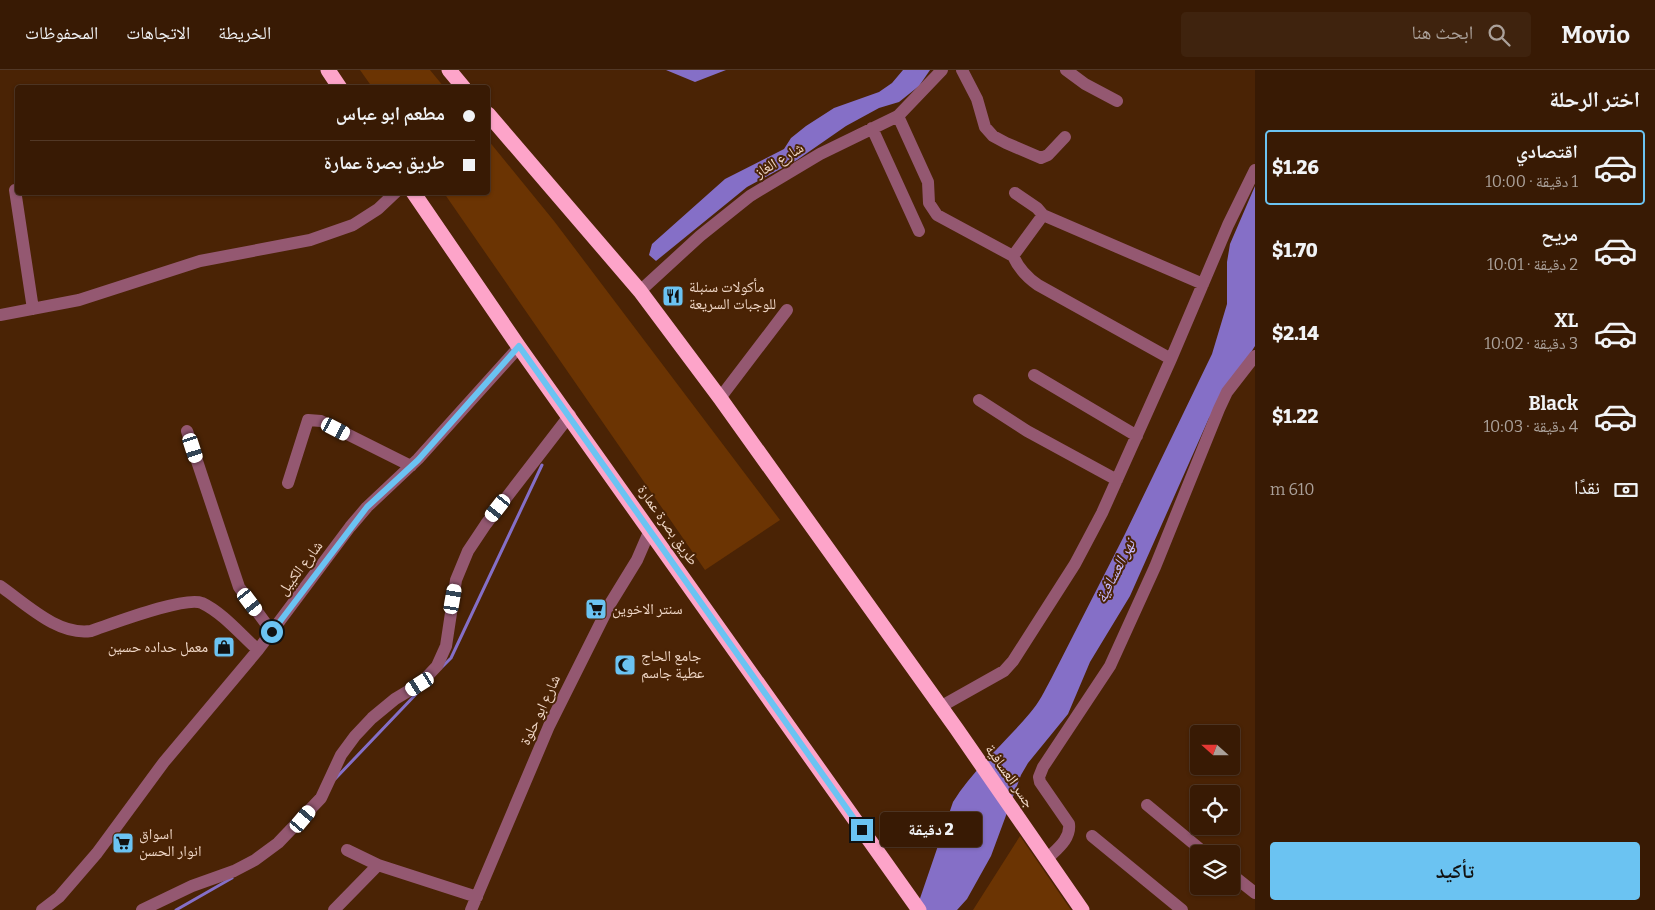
<!DOCTYPE html>
<html lang="ar">
<head>
<meta charset="utf-8">
<style>
  body { margin:0; font-family:Bitter,"Noto Naskh Arabic",serif; background:#3f230e; color:#f1f3f6; direction:rtl; height:100vh; display:flex; flex-direction:column; font-size:19px; white-space:nowrap }
  * { box-sizing:border-box; margin:0 }
  p { font-size:16px; color:#aba19a }
  .icon { flex:none; width:28px; height:28px; fill:none; stroke:currentColor; stroke-width:2; stroke-linecap:round; stroke-linejoin:round }
  .map { position:relative; flex:1; overflow:hidden; direction:ltr }
  .drawer { display:flex; flex-direction:column; background:#381a04; width:400px }
  .drawer>* { flex:none }
  .banner { position:absolute; left:15px; top:15px; width:475px; height:110px; border-radius:5px; box-shadow:0 1px 4px #0004,0 0 0 1px #523826; direction:rtl; display:grid; align-content:center; height:110px; padding:0 15px; background:#381a04 }
  .needle { width:32px; rotate:291deg }
  .controls { position:absolute; left:1190px; top:655px; display:grid; gap:10px }
  .controls a { display:grid; place-items:center; width:50px; height:50px; border-radius:5px; background:#381a04; box-shadow:0 1px 4px #0004,0 0 0 1px #523826; font-size:25px }
  .end { position:absolute; width:22px; height:22px; margin:-11px; border:6px solid #6bc3f2; background:#111; box-shadow:0 0 0 2px #111 }
  .from { border-radius:50% }
  .bubble { position:absolute; height:35px; border-radius:5px; background:#381a04; box-shadow:0 1px 4px #0004,0 0 0 1px #523826; font-size:16px; font-weight:800; line-height:35px; text-align:center; direction:rtl }
  .car { position:absolute; width:15px; height:30px; margin:-15px -8px; border-radius:6px; box-shadow:0 0 4px 1px #0007; background:linear-gradient(#fff 24%,#345 0 40%,#fff 0 76%,#345 0 86%,#fff 0) }
  .banner b { display:flex; align-items:center; gap:18px; height:48px; font-size:19px }
  .banner b+b { border-top:1px solid #523826 }
  .banner i { width:12px; height:12px; background:#f1f3f6 }
  ul { padding:0; list-style:none }
  li { display:flex; align-items:center; gap:15px; height:75px; margin:0 10px 8px; padding:0 5px; border:2px solid transparent; border-radius:5px }
  li div { flex:1 }
  li b { display:block; font-size:19px }
  li em { font-style:normal; font-weight:800 }
  li.on { border-color:#6bc3f2 }
  li>.icon { width:45px; height:45px; stroke-width:1.5 }
  h2 { padding:0 15px; font-size:22px; line-height:60px }
  .pay { display:flex; align-items:center; gap:12px; height:55px; padding:0 15px; font-size:19px }
  .pay p { margin-inline-start:auto }
  .cta { display:flex; gap:10px; margin-top:auto; padding:10px 15px }
  .cta a { flex:1; height:58px; border-radius:5px; background:#6bc3f2; color:#111; font-size:20px; font-weight:800; line-height:58px; text-align:center }
  header { display:flex; align-items:center; gap:30px; box-sizing:border-box; height:70px; padding:0 25px; background:#381a04; border-bottom:1px solid #523826 }
  header strong { font-size:24px }
  nav { display:flex; gap:28px; margin-inline-start:auto; font-size:18px }
  .search { width:350px; height:45px; background:#3f230e; display:flex; align-items:center; gap:12px; box-sizing:border-box; padding:0 18px; border-radius:5px; color:#aba19a; font-size:19px }
  main { display:flex; flex:1; min-height:0 }
  .map>svg:first-child { display:block }
  .green { fill:#6b3403 }
  .water { fill:#856fc7 }
  .lines { fill:none; stroke-linecap:round; stroke-linejoin:round }
  .stream { stroke:#856fc7; stroke-width:3 }
  .minor { stroke:#945871; stroke-width:12 }
  .highway { stroke:#fda4c9; stroke-width:15 }
  .route { stroke:#6bc3f2; stroke-width:6 }
  .labels { text-anchor:middle; dominant-baseline:central; stroke-width:4; stroke-linejoin:round; paint-order:stroke }
  .street-label { font-size:15px; fill:#f0d7c7; stroke:#4a2305 }
  .poi-label { font-size:15px; fill:#f0d7c7; stroke:#4a2305; text-anchor:start }
  .water-label { font-size:16px; font-style:italic; fill:#c7b9fe; stroke:#4a2305 }
</style>
</head>
<body>
<header>
<strong>Movio</strong>
<div class="search"><svg class="icon" aria-label="search" viewBox="0 0 24 24"><circle cx="10" cy="10" r="6"/><path d="M15 15l6 6"/></svg>ابحث هنا</div>
<nav><a>الخريطة</a><a>الاتجاهات</a><a>المحفوظات</a></nav>
</header>
<main>
<section class="drawer">
<h2>اختر الرحلة</h2>
<ul>
<li class="on"><svg class="icon" aria-label="car" viewBox="0 0 24 24"><path d="M5 17H2v-5l4-1 3-4h7l3 4 3 1v5h-3M9 17h6M6 11h13"/><circle cx="7" cy="17" r="2"/><circle cx="17" cy="17" r="2"/></svg><div><b>اقتصادي</b><p>1 دقيقة · 10:00</p></div><em>$1.26</em></li>
<li><svg class="icon" aria-label="car" viewBox="0 0 24 24"><path d="M5 17H2v-5l4-1 3-4h7l3 4 3 1v5h-3M9 17h6M6 11h13"/><circle cx="7" cy="17" r="2"/><circle cx="17" cy="17" r="2"/></svg><div><b>مريح</b><p>2 دقيقة · 10:01</p></div><em>$1.70</em></li>
<li><svg class="icon" aria-label="car" viewBox="0 0 24 24"><path d="M5 17H2v-5l4-1 3-4h7l3 4 3 1v5h-3M9 17h6M6 11h13"/><circle cx="7" cy="17" r="2"/><circle cx="17" cy="17" r="2"/></svg><div><b>XL</b><p>3 دقيقة · 10:02</p></div><em>$2.14</em></li>
<li><svg class="icon" aria-label="car" viewBox="0 0 24 24"><path d="M5 17H2v-5l4-1 3-4h7l3 4 3 1v5h-3M9 17h6M6 11h13"/><circle cx="7" cy="17" r="2"/><circle cx="17" cy="17" r="2"/></svg><div><b>Black</b><p>4 دقيقة · 10:03</p></div><em>$1.22</em></li>
</ul>
<div class="pay"><svg class="icon" aria-label="cash" viewBox="0 0 24 24"><path d="M3 7h18v10H3z"/><circle cx="12" cy="12" r="2"/></svg>نقدًا<p>610 m</p></div>
<div class="cta"><a>تأكيد</a></div>
</section>
<div class="map">
<svg width="1255" height="840" viewBox="0 0 1255 840">
  <rect width="100%" height="100%" fill="#4a2305"/>
  <path class="green" d="M360,0H430L444,17H372Z
    M488,70L554,151L780,450L705,500L444,123L488,122Z
    M1020,766L1071,840H973Z"/>
  <path class="water" d="M666,0H726L695,12Z
    M903,0H930L919,16L899,32L879,38L846,56L797,90L747,117L656,191L649,185L652,174L725,109L784,79L791,68L806,56L834,38L879,22L892,13Z
    M1255,116V276L1209,348L1130,526L1090,592L1068,644L1028,693L1021,705L991,786L967,829L957,840H916L953,732C974,698 1005,673 1030,643C1039,633 1045,620 1051,609L1124,466L1212,284L1227,234V192L1230,174Z"/>
  <g class="lines">
    <path class="stream" d="M442,597L451,588L542,395
      M335,709L419,621
      M176,840L232,808"/>
    <path class="minor" d="M962,0L977,29L985,57L993,66L1006,73L1041,88L1048,85L1065,67
      M1066,0L1085,14L1117,31
      M898,46L928,112L929,133L937,145L1013,186C1019,199 1026,207 1038,215L1171,289
      M872,58L919,161
      M15,120L33,239
      M1015,123L1037,138L1043,145L1203,214
      M1013,186L1043,145
      M640,221L700,166L750,126L820,84L898,46L942,0
      M0,245L79,230L200,191L310,170L353,155L378,139L396,122
      M1034,305L1137,366
      M720,328L787,240
      M979,330L1027,361L1117,410
      M187,361L239,517L272,562
      M288,413L308,350L321,351L411,396
      M0,516C26,534 58,566 91,561C112,554 184,526 202,533C223,543 241,565 258,580
      M940,637L1004,601L1013,591L1075,494L1102,443L1171,289L1228,155L1255,100
      M1147,735L1206,784
      M1092,766L1182,840
      M347,780L378,795L477,827
      M1047,789C1057,779 1071,769 1069,754L1040,712L1039,707L1043,697L1110,596L1155,497L1219,339L1227,322L1255,286
      M1231,804L1255,823
      M42,840L59,827L97,783L164,692L258,580L350,457L367,437L418,389L519,277
      M142,840L192,816L234,801L255,790L278,773L321,728L341,685L355,666L372,648L395,629L420,614L437,596L446,576L456,510L468,481L486,454L570,345
      M334,840L378,795
      M471,840L549,656L610,534L637,490L650,460"/>
    <path class="highway" d="M328,0L340,18
      M449,0L464,18
      M488,44L640,221L720,328L956,658L1082,840
      M413,122L519,277L919,840"/>
  </g>
  <g class="lines">
    <path class="route" d="M272,562L367,437L418,390L519,276L862,760"/>
  </g>
  <defs>
    <g id="restaurant-square" transform="scale(1.125)"><rect x="-9" y="-9" width="18" height="18" rx="4" fill="#6bc3f2" stroke="#4a2305"/><path d="M-5-6h1v4h1v-4h1v4h1v-4h1v5L-1.5 .5V6h-2V.5L-5-1ZM5-6V6H3V1.5H1.5Q1.5-4 5-6Z" fill="#111"/></g>
    <g id="supermarket-square" transform="scale(1.125)"><rect x="-9" y="-9" width="18" height="18" rx="4" fill="#6bc3f2" stroke="#4a2305"/><path d="M-6-5.5h2.5l.6 2H6L4.5 2H-2.5L-4.4-4H-6ZM-1.5 3.2a1.3 1.3 0 1 0 .1 0ZM3 3.2a1.3 1.3 0 1 0 .1 0Z" fill="#111"/></g>
    <g id="shop-square" transform="scale(1.125)"><rect x="-9" y="-9" width="18" height="18" rx="4" fill="#6bc3f2" stroke="#4a2305"/><path d="M-5-2.5h2.3a2.7 3.5 0 0 1 5.4 0H5L5.5 6h-11ZM-1.5-2.5h3a1.5 2.3 0 0 0-3 0Z" fill="#111"/></g>
    <g id="mosque-square" transform="scale(1.125)"><rect x="-9" y="-9" width="18" height="18" rx="4" fill="#6bc3f2" stroke="#4a2305"/><path d="M3.5-4.9A6 6 0 1 0 3.5 4.9A5 5 0 1 1 3.5-4.9Z" fill="#111"/></g>
  </defs>
  <g fill-rule="evenodd">
    <use href="#restaurant-square" x="673" y="226"/>
    <use href="#supermarket-square" x="596" y="539"/>
    <use href="#shop-square" x="224" y="577"/>
    <use href="#mosque-square" x="625" y="595"/>
    <use href="#supermarket-square" x="123" y="773"/>
  </g>
  <g class="labels">
    <g class="street-label">
      <text transform="translate(779 90) rotate(-31)">شارع الغاز</text>
      <text transform="translate(668 455) rotate(55)">طريق بصرة عمارة</text>
      <text transform="translate(300 498) rotate(-53)">شارع الكيبل</text>
      <text transform="translate(540 640) rotate(-65)">شارع ابو حلوة</text>
      <text transform="translate(1010 706) rotate(55)">جسر العسافية</text>
    </g>
    <g class="poi-label">
      <text x="689" y="217">مأكولات سنبلة<tspan x="689" dy="17">للوجبات السريعة</tspan></text>
      <text x="612" y="539">سنتر الاخوين</text>
      <text x="208" y="577" text-anchor="end">معمل حداده حسين</text>
      <text x="641" y="586">جامع الحاج<tspan x="641" dy="17">عطية جاسم</tspan></text>
      <text x="139" y="764">اسواق<tspan x="139" dy="17">انوار الحسن</tspan></text>
    </g>
    <g class="water-label">
      <text transform="translate(1115 501) rotate(-63)">نهر العسافية</text>
    </g>
  </g>
</svg>
<div class="controls">
<a><svg class="needle" viewBox="-14 -14 28 28"><path d="M0-13l5 13h-10z" fill="#e53935"/><path d="M0 13l5-13h-10z" fill="#aba19a"/></svg></a>
<a><svg class="icon" aria-label="locate" viewBox="0 0 24 24"><circle cx="12" cy="12" r="6"/><path d="M12 2v4M12 18v4M2 12h4M18 12h4"/></svg></a>
<a><svg class="icon" aria-label="layers" viewBox="0 0 24 24"><path d="M12 4l9 5-9 5-9-5zM3 14l9 5 9-5"/></svg></a>
</div>
<i class="end from" style="left:272px;top:562px"></i>
<i class="end" style="left:862px;top:760px"></i>
<div class="bubble" style="left:880px;top:742px;width:102px">2 دقيقة</div>
<i class="car" style="left:336px;top:359px;rotate:117deg"></i>
<i class="car" style="left:193px;top:378px;rotate:162deg"></i>
<i class="car" style="left:498px;top:438px;rotate:218deg"></i>
<i class="car" style="left:453px;top:529px;rotate:10deg"></i>
<i class="car" style="left:250px;top:532px;rotate:143deg"></i>
<i class="car" style="left:420px;top:614px;rotate:238deg"></i>
<i class="car" style="left:303px;top:749px;rotate:40deg"></i>
<div class="banner">
<b><i class="from"></i>مطعم ابو عباس</b>
<b><i></i>طريق بصرة عمارة</b>
</div>
</div>
</main>
</body>
</html>
